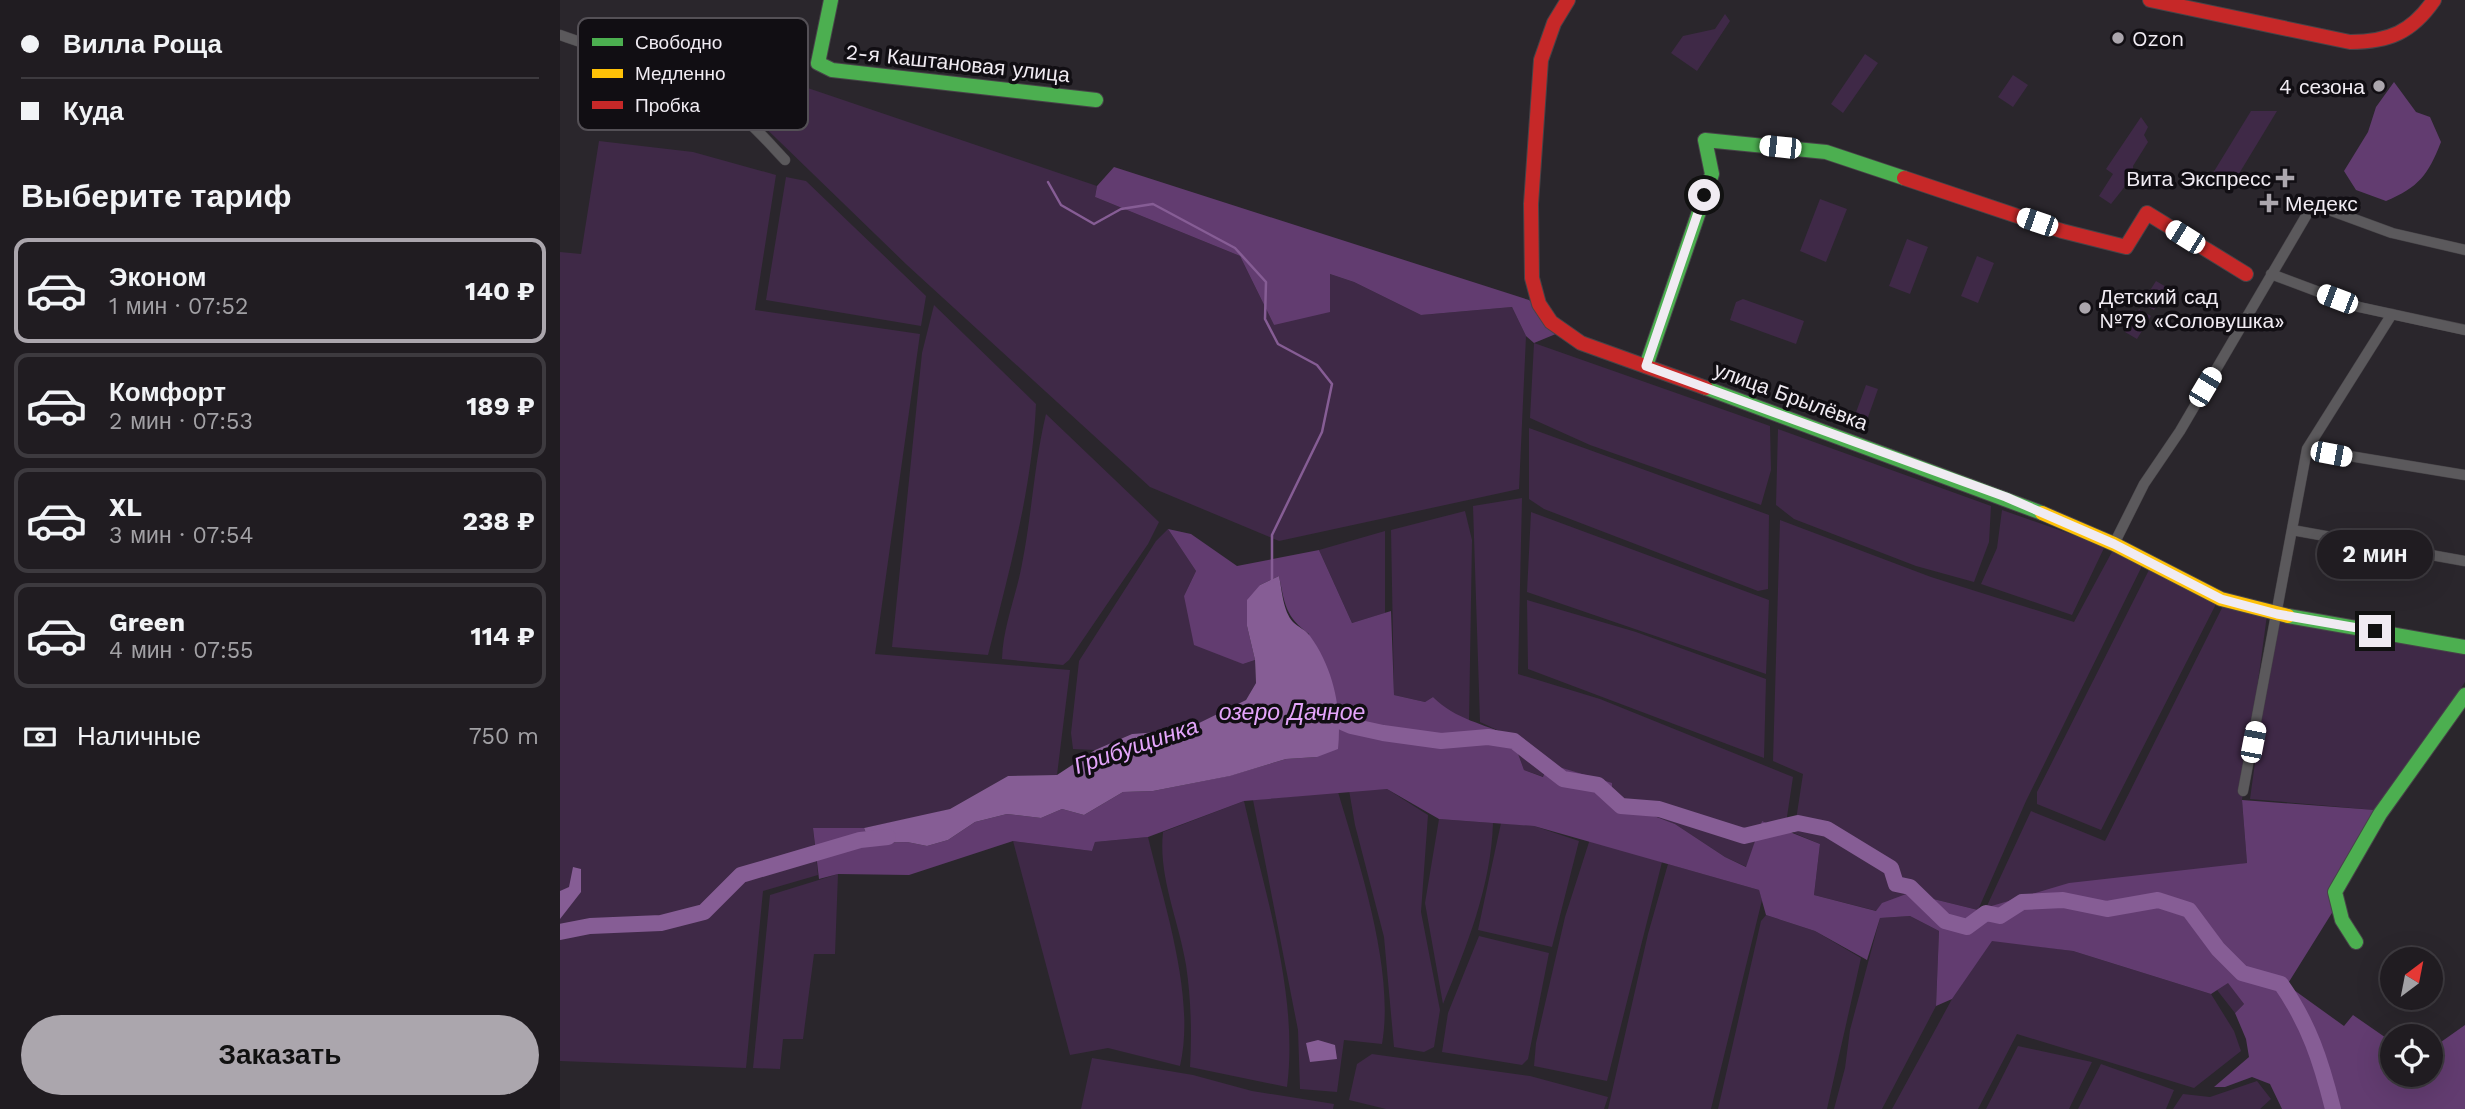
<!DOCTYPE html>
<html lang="ru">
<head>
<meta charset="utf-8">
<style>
  body { margin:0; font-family:"Work Sans",sans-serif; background:#2d292e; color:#f1f3f6; height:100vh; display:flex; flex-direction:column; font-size:26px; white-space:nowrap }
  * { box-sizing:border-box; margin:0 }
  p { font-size:23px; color:#a2a1a5 }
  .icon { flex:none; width:38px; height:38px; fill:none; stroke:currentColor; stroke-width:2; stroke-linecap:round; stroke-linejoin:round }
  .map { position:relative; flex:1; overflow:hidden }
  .drawer { display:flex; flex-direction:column; background:#201c21; width:560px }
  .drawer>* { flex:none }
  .top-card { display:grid; align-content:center; height:154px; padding:0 21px; background:#201c21 }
  .needle { width:46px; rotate:32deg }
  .tools { position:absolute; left:1820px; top:947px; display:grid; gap:14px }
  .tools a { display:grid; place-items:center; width:63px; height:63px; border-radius:50%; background:#201c21; box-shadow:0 7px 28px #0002,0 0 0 2px #3d3a3f; font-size:35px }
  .end { position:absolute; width:32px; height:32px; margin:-16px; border:9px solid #f0ebf2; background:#111; box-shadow:0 0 0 4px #111 }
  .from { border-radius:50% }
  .bubble { position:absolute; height:49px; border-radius:24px; background:#201c21; box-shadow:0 7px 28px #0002,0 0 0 2px #3d3a3f; font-size:23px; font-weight:700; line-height:49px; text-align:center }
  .car { position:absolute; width:21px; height:42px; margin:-21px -10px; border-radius:9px; box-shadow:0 0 5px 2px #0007; background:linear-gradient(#fff 24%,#345 0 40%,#fff 0 76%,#345 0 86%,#fff 0) }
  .top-card b { display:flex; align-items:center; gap:24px; height:66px; font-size:26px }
  .top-card b+b { border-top:2px solid #3d3a3f }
  .top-card i { width:18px; height:18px; background:#f1f3f6 }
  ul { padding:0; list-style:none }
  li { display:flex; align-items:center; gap:21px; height:105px; margin:0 14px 10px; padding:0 7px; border:4px solid #3d3a3f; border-radius:14px }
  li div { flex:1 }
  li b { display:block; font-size:26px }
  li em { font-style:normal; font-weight:700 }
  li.on { border-color:#aba6ad }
  li>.icon { width:63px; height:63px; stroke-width:1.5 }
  h2 { padding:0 21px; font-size:32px; line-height:84px }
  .pay { display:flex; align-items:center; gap:18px; height:77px; padding:0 21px; font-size:26px }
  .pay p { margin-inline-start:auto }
  .primary-button { display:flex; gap:14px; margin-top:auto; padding:14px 21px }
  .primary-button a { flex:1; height:80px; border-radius:42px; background:#aba6ad; color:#111; font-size:28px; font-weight:700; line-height:80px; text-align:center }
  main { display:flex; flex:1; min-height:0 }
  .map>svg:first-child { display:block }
  .green { fill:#3f2947 }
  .forest { fill:#623c70 }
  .water { fill:#865d95 }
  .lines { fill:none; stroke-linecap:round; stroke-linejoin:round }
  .stream { stroke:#865d95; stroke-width:2.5 }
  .river { stroke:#865d95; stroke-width:16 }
  .street-casing { stroke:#474448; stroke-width:11 }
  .fast-casing { stroke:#474448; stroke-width:16 }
  .slow-casing { stroke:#474448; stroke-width:16 }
  .jam-casing { stroke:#474448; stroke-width:16 }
  .street { stroke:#5b595c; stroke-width:10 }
  .fast { stroke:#4caf50; stroke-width:14 }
  .slow { stroke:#ffc107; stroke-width:14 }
  .jam { stroke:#c62828; stroke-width:14 }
  .route { stroke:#f0ebf2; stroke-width:9 }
  .poi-dot { fill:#aba6ad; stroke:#110e13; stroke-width:2.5 }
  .labels { text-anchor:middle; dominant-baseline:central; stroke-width:7; stroke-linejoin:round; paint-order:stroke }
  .poi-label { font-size:21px; fill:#f0ebf2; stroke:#110e13; text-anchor:start }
  .street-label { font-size:21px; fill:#f0ebf2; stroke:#110e13 }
  .water-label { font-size:23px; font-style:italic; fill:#e4a5fb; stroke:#110e13 }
  .key { fill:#110e13; stroke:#545056; stroke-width:2 }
  .key-label { font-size:19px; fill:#f0ebf2 }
</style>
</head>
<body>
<main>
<section class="drawer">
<div class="top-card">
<b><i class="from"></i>Вилла Роща</b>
<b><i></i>Куда</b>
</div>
<h2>Выберите тариф</h2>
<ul>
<li class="on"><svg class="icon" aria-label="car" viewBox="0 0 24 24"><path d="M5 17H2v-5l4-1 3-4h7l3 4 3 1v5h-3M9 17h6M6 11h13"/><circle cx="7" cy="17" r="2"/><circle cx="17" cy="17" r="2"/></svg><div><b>Эконом</b><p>1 мин · 07:52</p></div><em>140 ₽</em></li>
<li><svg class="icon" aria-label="car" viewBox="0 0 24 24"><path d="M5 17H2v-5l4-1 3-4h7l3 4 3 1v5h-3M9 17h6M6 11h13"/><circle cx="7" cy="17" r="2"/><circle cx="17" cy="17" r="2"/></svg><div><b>Комфорт</b><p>2 мин · 07:53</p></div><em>189 ₽</em></li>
<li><svg class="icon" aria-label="car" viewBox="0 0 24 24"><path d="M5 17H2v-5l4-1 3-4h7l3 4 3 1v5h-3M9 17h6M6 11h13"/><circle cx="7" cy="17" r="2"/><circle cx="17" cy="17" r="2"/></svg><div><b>XL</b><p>3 мин · 07:54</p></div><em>238 ₽</em></li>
<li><svg class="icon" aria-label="car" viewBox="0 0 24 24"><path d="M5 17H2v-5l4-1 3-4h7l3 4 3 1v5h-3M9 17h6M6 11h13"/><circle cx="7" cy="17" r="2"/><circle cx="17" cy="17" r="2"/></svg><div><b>Green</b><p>4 мин · 07:55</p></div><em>114 ₽</em></li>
</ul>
<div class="pay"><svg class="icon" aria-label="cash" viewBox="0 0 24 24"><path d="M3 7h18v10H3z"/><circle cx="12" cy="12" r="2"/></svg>Наличные<p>750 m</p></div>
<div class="primary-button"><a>Заказать</a></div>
</section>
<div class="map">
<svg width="1905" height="1109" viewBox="0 0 1905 1109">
  <rect width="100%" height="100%" fill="#2a262c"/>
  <path class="green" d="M1165,14L1170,21L1137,71L1111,53L1123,36L1155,29Z
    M1305,54L1318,63L1283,113L1271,104Z
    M171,62L537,186L535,197L680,256L714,325L770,274L794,282L861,315L952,307L966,336L959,489L719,541L590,487L347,265L188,111L143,77L161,63Z
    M1453,75L1468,85L1453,107L1438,97Z
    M1691,111H1717L1677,177L1673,175L1669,183L1653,173Z
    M1581,117L1588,127L1584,135L1588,142L1573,166L1574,175L1551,204L1539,196L1553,174L1546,169Z
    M39,141L133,152L216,175L195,310L360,334L315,654L510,670L497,775L448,776L390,809L367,815L304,828H253L258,875L203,891L186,1068L0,1061V252L21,254Z
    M226,177L246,181L366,296L361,326L206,300Z
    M1260,199L1287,209L1266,262L1240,251Z
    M1347,239L1368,247L1350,294L1329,286Z
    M1417,256L1434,263L1418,303L1401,296Z
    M1596,281L1608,288L1594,310L1582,303Z
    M1183,299L1244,321L1236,344L1170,320L1176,302Z
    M374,305L476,404C472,490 449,572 428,655L332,647L362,353Z
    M1579,309L1591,316L1577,339L1565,332Z
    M974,343L1210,426L1211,470L1201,505L1030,445L970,418Z
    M1306,385L1318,389L1307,420L1295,415Z
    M486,414L599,522L588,544L509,660L503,665L442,659C443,626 456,597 462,564C472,514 474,464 486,414Z
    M969,428L1209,515L1208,589L1198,591L984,509L969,499Z
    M1218,429L1431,506L1429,542L1414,582L1356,566L1234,519L1216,505Z
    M962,498L958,674L1040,699L1233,777L1225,830L1202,821L1187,867L1165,857L1115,824L1051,800L989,764L984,777L964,770L952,737L920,722L913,506Z
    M1442,510L1545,546L1512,615L1421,584L1437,548Z
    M905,511L912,540L909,721L889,712L873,697L865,702L834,695L831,530Z
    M971,512L1209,600L1206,674L967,592Z
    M1220,520L1371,577L1514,622L1553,550L1582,566L1466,801L1418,910L1349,893L1317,911L1254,895L1260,844L1234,833L1243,774L1213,761Z
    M608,529L636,571L624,596L683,664L695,660L696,683L686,700L638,724L611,731L572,734L535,750L513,749L511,733L519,661L596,541Z
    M825,531V613L792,623L759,550Z
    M1590,568L1656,604L1541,830L1477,804V792Z
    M967,600L1076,632L1206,679L1204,758L968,669Z
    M1663,606L1707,615L1682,800L1687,863L1426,908L1471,811L1545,841Z
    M1715,617L1905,652V682L1867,741L1815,810L1690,799Z
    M827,789L868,815L861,912L880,1010L874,1047L864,1052L834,1047L824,937L795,825L789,790Z
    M778,792C799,863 835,970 822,1044L784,1040L777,1092L740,1089L738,1030L693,800Z
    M684,801C704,890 739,995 727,1087L630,1067C632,1034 631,998 626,965C619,921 598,877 603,832Z
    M879,819L933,823C931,886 907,946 883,1004L865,903Z
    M941,823L974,826L1019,841L992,947L918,930Z
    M588,837C604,904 636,998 620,1066L548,1048L510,1055L453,841L532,851L535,842Z
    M1030,839L1102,862L1047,1081L974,1066L976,1043L1005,917Z
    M1108,864L1199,890L1202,900L1151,1109H1048L1088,934Z
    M278,874L275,954H254L243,1039H223L220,1069L193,1068L210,895Z
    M1206,915L1255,931L1301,958L1267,1109H1158L1201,921Z
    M1350,916L1379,931L1376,1006L1322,1109H1274L1285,1068L1290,1030L1320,918Z
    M919,936L989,953L968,1059L962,1065L882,1052L888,1013Z
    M1431,940L1513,951L1651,994L1674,1031L1681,1051L1634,1088L1457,1034L1418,1109H1332L1392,999Z
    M1668,982L1684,1004L1675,1013L1657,990Z
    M1458,1046L1532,1062L1509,1109H1426Z
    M812,1054L970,1076L1048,1097L1044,1109H826L789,1100L797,1064Z
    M532,1058L633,1075L692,1091L774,1104L773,1109H521Z
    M1541,1064L1614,1090L1606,1109H1518Z
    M1697,1081L1711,1099L1700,1109H1613L1623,1094L1650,1097Z"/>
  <path class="forest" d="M1834,82L1856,112L1870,117L1881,142C1868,175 1859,187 1826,201L1796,190L1784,171L1808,132L1816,107Z
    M554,167L969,300L1003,331L974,343L966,336L952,307L861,315L794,282L770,274V312L714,325L680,256L535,197L537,186Z
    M608,529L631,534L677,566L759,550L792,623L831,611L834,695L865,702L873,697C896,720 923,723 952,737L964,770L983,777L989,764L1052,783V800L1115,824L1165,857L1186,867L1202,821L1260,844L1254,895L1316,911L1322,903L1349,893L1418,910L1509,883L1687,863L1682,800L1815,810L1775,908L1727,985L1784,1026L1793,1015L1832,1042V1074H1871V1049L1905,1025V1109H1722L1710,1084L1692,1077L1665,1087H1654L1689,1057L1686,1039L1675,1013L1684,1004L1668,983L1651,994L1513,951L1432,941L1392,999L1376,1006L1379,931L1350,916L1320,918L1307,960L1255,931L1206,915L1199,890L974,826L879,819L827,789L684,801L588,837L535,842L532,851L453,841L349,875L278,874L259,879L253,828H304L310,843L347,842L367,846L388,840L415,822L447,814L481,818L502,809L524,815L563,792L593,791L669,776L726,759L757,757L749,634C725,616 725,605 719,576L700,585L687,626L695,660L683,664L634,645L624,596L636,571Z"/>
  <path class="water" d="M719,576C722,590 723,611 733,622C738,627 746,630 750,636C774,669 782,710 778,749L757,757L726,759L670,776L593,791L563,792L524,815L502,809L481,818L447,814L415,822L388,840L367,846L347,842L310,843L304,828L390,809L448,776L497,775L535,750L572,734L611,731L637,724L686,700L696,683L695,660L687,626V600L700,585Z
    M13,867L21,869V892L0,919V891L9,887Z
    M758,1040L775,1045L777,1059L750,1062L746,1043Z"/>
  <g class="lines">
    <path class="stream" d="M488,182L501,205L534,224L561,209L593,204L675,248L706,282L705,319L718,344L757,365L772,384L762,432L712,535V581"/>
    <path class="river" d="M761,713L791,726L823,733L881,741L928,737L954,741L1003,779L1038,785L1061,806L1099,809L1184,836L1238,823L1267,829L1331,868L1336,884L1350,887L1385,921L1407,927L1426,913L1440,916L1462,902L1503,900L1547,909L1598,900L1629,910L1658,949L1682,973L1721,984C1749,1024 1761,1061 1773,1109
      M0,932L30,926L101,923L144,912L181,875L300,840L328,837"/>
    <g class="street-casing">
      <path id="street" d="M0,35C53,54 125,75 170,107C190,121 208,142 225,160
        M1711,274L1799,307L1905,330
        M1747,449L1905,475
        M1732,530L1905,561
        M1554,544L1584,484L1620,431L1753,204L1832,233L1905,250
        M1683,791L1747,449L1832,314"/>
    </g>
    <g class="fast-casing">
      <path id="fast" d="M271,0L258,63L272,70L536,100
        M1086,366L1152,174L1145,140L1266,152L1344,178
        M1146,388L1482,513
        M1728,616L1905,647
        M1796,942L1782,920L1775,892L1820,814L1905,695"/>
    </g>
    <g class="slow-casing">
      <path id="slow" d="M1482,513L1554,544L1661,599L1728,616"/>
    </g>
    <g class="jam-casing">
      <path id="jam" d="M1008,0L994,23L981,60L971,204L972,278L979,304L991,322L1021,343L1146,388
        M1590,0L1790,42C1829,42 1852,32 1874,0
        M1344,178L1502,231L1566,247L1587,213L1686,274"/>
    </g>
    <use href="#street" class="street"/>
    <use href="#fast" class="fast"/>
    <use href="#slow" class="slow"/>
    <use href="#jam" class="jam"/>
  </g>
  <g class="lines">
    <path class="route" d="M1144,195L1086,366L1446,497L1554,544L1661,599L1717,614L1815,631"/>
  </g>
  <g class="poi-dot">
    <circle cx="1558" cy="38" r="7"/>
    <circle cx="1819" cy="86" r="7"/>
    <path d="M1721.5 167.5h7v7h7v7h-7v7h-7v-7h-7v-7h7z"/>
    <path d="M1705.5 192.5h7v7h7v7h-7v7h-7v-7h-7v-7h7z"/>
    <circle cx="1525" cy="308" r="7"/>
  </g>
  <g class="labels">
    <g class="poi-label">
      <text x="1572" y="38">Ozon</text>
      <text x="1805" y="86" text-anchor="end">4 сезона</text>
      <text x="1711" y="178" text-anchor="end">Вита Экспресс</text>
      <text x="1725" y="203">Медекс</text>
      <text x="1539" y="296">Детский сад<tspan x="1539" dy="24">№79 «Соловушка»</tspan></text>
    </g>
    <g class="street-label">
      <text transform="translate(398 63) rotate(6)">2-я Каштановая улица</text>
      <text transform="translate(1231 396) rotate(20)">улица Брылёвка</text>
    </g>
    <g class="water-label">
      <text x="732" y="712">озеро Дачное</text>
      <text transform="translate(576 746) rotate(-19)">Грибущинка</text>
    </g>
  </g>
  <rect x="18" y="18" width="230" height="112" rx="10" class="key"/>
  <rect x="32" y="38" width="31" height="8" fill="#4caf50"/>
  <rect x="32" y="69" width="31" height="9" fill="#ffc107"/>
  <rect x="32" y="101" width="31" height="8" fill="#c62828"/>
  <g class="key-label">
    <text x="75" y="49">Свободно</text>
    <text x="75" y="80">Медленно</text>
    <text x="75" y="112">Пробка</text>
  </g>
</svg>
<div class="tools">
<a><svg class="needle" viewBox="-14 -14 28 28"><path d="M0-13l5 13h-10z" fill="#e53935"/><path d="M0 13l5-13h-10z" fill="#a2a1a5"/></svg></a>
<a><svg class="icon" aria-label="locate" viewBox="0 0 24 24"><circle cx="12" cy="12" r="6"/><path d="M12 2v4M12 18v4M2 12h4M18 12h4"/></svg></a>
</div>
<i class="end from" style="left:1144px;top:195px"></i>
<i class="end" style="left:1815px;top:631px"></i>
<div class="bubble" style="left:1757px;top:530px;width:116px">2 мин</div>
<i class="car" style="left:1220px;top:147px;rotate:276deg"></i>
<i class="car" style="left:1477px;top:222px;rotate:289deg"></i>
<i class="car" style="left:1625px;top:237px;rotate:302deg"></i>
<i class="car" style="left:1777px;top:299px;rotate:291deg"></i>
<i class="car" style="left:1645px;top:387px;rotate:31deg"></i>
<i class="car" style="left:1771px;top:454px;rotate:101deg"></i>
<i class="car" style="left:1693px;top:742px;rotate:11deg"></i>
</div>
</main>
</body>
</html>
